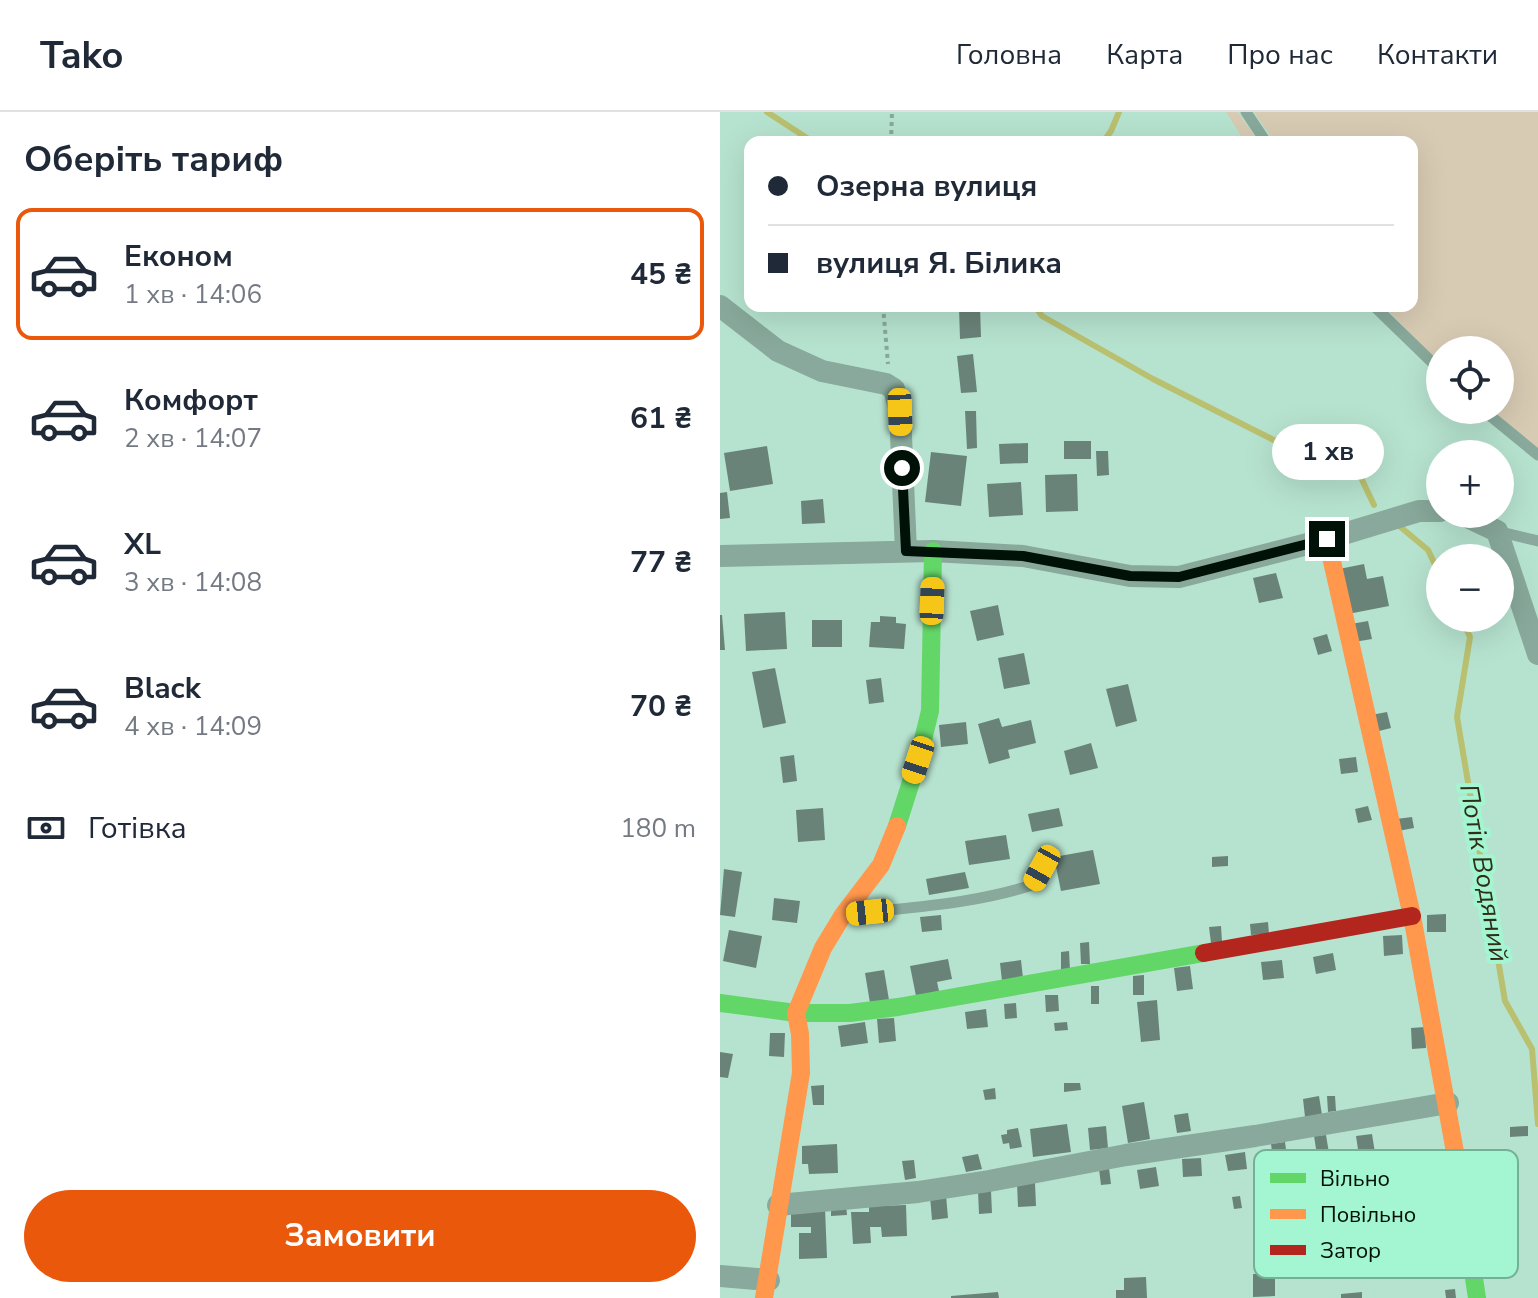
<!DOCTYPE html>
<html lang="uk">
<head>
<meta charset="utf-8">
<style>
  body { margin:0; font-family:"Nunito Sans",sans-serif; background:#f6f6f7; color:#1f2937; height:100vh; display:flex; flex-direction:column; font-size:30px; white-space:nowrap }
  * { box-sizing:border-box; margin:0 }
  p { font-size:26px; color:#747a83 }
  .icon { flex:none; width:44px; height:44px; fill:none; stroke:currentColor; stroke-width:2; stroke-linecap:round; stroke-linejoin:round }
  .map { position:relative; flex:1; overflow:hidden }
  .panel { display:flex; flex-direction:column; background:#fff; width:720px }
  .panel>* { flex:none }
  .banner { position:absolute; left:24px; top:24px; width:674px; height:176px; border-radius:16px; box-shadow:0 8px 32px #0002; display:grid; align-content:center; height:176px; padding:0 24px; background:#fff }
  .controls { position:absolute; left:706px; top:224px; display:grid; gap:16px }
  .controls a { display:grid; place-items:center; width:88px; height:88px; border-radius:50%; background:#fff; box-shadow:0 8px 32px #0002; font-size:40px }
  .end { position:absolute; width:36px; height:36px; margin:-18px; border:10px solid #001108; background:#fff; box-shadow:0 0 0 4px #fff }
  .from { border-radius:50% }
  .bubble { position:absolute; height:56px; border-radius:28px; background:#fff; box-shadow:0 8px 32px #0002; font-size:26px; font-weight:700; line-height:56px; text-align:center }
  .car { position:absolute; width:24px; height:48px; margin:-24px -12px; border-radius:10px; box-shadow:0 0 6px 2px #0007; background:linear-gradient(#f5c518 24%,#345 0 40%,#f5c518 0 76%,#345 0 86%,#f5c518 0) }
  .banner b { display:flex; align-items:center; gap:28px; height:76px; font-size:30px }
  .banner b+b { border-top:2px solid #e0e1e3 }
  .banner i { width:20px; height:20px; background:#1f2937 }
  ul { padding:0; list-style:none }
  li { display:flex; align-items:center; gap:24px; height:132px; margin:0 16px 12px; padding:0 8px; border:4px solid transparent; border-radius:16px }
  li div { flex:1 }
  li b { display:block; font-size:30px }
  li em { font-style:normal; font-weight:700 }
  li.selected { border-color:#ea580c }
  li>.icon { width:72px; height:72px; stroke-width:1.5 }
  h2 { padding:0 24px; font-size:36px; line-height:96px }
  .pay { display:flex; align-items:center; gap:20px; height:88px; padding:0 24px; font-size:30px }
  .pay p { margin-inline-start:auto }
  .button { display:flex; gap:16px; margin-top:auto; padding:16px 24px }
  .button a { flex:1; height:92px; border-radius:48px; background:#ea580c; color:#fff; font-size:32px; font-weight:700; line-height:92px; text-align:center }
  header { display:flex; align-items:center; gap:48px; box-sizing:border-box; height:112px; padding:0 40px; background:#fff; border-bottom:2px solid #e0e1e3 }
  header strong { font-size:38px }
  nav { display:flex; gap:44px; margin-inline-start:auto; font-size:28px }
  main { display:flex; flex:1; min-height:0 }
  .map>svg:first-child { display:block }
  .green { fill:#d8cbb4 }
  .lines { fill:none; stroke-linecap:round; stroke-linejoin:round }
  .stream { stroke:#b9c06f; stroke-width:6 }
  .building { fill:#6a8379 }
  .path { stroke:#88a89a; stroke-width:4; stroke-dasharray:4 4; stroke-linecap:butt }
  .lane { stroke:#88a99b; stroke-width:11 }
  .street { stroke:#88a99b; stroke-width:22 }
  .fast { stroke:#63d668; stroke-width:18 }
  .slow { stroke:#ff974d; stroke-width:18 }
  .jam { stroke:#b3261e; stroke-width:18 }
  .route { stroke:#001108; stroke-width:10 }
  .labels { text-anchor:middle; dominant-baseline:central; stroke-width:8; stroke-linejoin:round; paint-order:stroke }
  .water-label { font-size:26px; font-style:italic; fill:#302e17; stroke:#a4f5d1 }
  .key { fill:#a4f5d1; stroke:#73b195; stroke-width:2 }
  .key-label { font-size:22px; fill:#001108 }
</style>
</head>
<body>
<header>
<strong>Tako</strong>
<nav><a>Головна</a><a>Карта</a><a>Про нас</a><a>Контакти</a></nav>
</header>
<main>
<section class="panel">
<h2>Оберіть тариф</h2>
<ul>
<li class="selected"><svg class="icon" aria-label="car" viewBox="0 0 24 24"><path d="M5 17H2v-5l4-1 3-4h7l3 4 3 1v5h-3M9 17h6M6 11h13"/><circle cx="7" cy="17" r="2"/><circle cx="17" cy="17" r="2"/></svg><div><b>Економ</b><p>1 хв · 14:06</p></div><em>45 ₴</em></li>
<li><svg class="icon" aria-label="car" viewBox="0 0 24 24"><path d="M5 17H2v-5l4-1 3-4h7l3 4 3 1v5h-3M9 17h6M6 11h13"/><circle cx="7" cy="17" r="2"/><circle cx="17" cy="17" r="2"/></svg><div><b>Комфорт</b><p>2 хв · 14:07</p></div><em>61 ₴</em></li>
<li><svg class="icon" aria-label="car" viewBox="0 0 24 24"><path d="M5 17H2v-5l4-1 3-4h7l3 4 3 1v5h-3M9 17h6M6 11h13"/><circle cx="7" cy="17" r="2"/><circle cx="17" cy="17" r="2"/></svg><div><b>XL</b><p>3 хв · 14:08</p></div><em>77 ₴</em></li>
<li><svg class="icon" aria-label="car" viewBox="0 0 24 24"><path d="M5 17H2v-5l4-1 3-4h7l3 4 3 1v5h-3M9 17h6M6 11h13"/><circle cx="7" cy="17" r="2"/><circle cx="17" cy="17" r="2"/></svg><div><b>Black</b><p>4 хв · 14:09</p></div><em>70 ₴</em></li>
</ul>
<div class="pay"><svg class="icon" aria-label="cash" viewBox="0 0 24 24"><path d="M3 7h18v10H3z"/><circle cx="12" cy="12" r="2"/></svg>Готівка<p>180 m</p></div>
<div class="button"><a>Замовити</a></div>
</section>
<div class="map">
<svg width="818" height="1186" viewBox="0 0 818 1186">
  <rect width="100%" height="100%" fill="#b6e3cf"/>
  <path class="green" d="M506,0H518L539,30H525Z
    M534,0H818V339L769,298H780V238H720V253L664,194H692V30H555Z"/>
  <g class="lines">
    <path class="stream" d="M47,0L93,30
      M383,30L391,19L399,0
      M315,194L322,204L433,267L601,352L634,351L654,393
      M677,412L708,438L720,463
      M741,506L750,525L737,605L785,889L812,937L818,1012"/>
  </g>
  <path class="building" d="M260,194L261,225L240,227L239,196Z
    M253,242L257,280L241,281L237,244Z
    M245,299H256L257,336L247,337Z
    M344,329H371V347H344Z
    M308,331V351L280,352L279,332Z
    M47,334L53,372L10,379L4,341Z
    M376,339H388L389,363L377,364Z
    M211,340L247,344L241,394L205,390Z
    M357,362L358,399L326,400L325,363Z
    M301,370L303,403L269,405L267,372Z
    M7,380L10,406L0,407V381Z
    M103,387L105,411L82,412L81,389Z
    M644,452L647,467L663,464L669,494L628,502L619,457Z
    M556,461L563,486L539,491L533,466Z
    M278,493L284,523L257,529L250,499Z
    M65,500L67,537L26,539L24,502Z
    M0,503H2L5,538H0Z
    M160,504L176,505V511L186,512L184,537L149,535L151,510H160Z
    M92,508H122V535H92Z
    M648,509L652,527L634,530L631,512Z
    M607,522L612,539L598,543L593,526Z
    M304,541L310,572L284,577L278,546Z
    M55,556L66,611L43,616L32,560Z
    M161,566L164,590L149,592L146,568Z
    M408,572L417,609L396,615L386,577Z
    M667,600L671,616L655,620L651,603Z
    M279,606L282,615L311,608L316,631L288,638L290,646L269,652L258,612Z
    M246,610L248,632L221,635L219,613Z
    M371,631L378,656L350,663L344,639Z
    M74,643L77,669L63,671L60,645Z
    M636,645L638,660L621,662L619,647Z
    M648,694L652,708L638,711L635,697Z
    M103,696L105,728L78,730L76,698Z
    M339,696L343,714L312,720L308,702Z
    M692,705L694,716L678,719L676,707Z
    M286,723L290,747L249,753L245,729Z
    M373,738L380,772L341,779L334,745Z
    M508,744V754L492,755V745Z
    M4,757L22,760L15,805L0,803Z
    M245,760L249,776L209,783L206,767Z
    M54,786L80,789L77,811L52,808Z
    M726,802V820H707V803Z
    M221,803L222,818L202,820L200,805Z
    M548,810L549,822L531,823L530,812Z
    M501,814L502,830L491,831L489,815Z
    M9,818L42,824L36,856L3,849Z
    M682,823L683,842L664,844L663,824Z
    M369,830L370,852H361L360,831Z
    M349,839L350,858L341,859V840Z
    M613,841L616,858L596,862L593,845Z
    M228,847L232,867L217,870L219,879L196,884L190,854Z
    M301,848L303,866L282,869L280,851Z
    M562,848L564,866L543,868L541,850Z
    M470,854L473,877L457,879L454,856Z
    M164,858L169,888L150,891L145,861Z
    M424,863V883H413V864Z
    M371,874H379V892H371Z
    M325,883H338L339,899L326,900Z
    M437,888L440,928L421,930L417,890Z
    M296,891L297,906L285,907L284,892Z
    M266,897L268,915L247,917L245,900Z
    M174,906L176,929L159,931L157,907Z
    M145,910L148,931L121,935L118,914Z
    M347,910L348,918L335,919L334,911Z
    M705,915L706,936L692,937L691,916Z
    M50,921H65L64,945L49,944Z
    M0,940L13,942L8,966L0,965Z
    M344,971H360L361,978L344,980Z
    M104,973V993H93L91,974Z
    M275,976L276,987L265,988L263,978Z
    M599,984L602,1003L585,1005L583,987Z
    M607,984H615L616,999L608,1000Z
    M424,990L430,1027L408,1031L402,994Z
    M468,1001L471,1019L457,1021L454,1003Z
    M347,1012L351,1040L313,1045L310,1017Z
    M386,1014L388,1036L370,1038L368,1016Z
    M808,1014V1024L790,1025V1015Z
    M298,1016L302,1035L290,1037L289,1031L283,1032L281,1023L287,1022V1018Z
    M652,1022L655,1041L639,1044L636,1024Z
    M606,1023L609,1041L597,1043L594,1024Z
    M565,1030L568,1052L554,1054L551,1032Z
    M117,1032L118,1061L89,1062L88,1052H82V1034Z
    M779,1037L781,1061L759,1063L757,1039Z
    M525,1040L527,1057L508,1059L505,1043Z
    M258,1042L262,1057L246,1060L242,1045Z
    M481,1046L482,1064L463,1065L462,1047Z
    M194,1048L196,1066L185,1068L182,1049Z
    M436,1055L439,1074L420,1077L417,1058Z
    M389,1056L391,1072L381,1073L379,1057Z
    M297,1071H315L316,1094L298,1095Z
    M258,1079H271L272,1101L259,1102Z
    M226,1083L228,1106L212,1108L210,1084Z
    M520,1084L522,1096L514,1097L512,1085Z
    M126,1092L127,1103L111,1104V1093Z
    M149,1092L160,1094L186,1093L187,1124L162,1125L161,1115H150L151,1131L133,1132L131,1100H149Z
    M105,1096L107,1146L79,1147V1121H91V1115H71V1097Z
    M555,1161V1184L533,1185V1162Z
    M426,1165L427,1186H396V1178H404V1166Z
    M735,1177L736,1186H726L725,1178Z
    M278,1180L279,1186H231V1184Z
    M642,1180V1186H621V1182Z"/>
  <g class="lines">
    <path class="path" d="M171,30L172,0
      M163,194L168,252"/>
    <path class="lane" d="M526,0L546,30
      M654,194L720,258
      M763,298L818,343
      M777,419L818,429
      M132,802C192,795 254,792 312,773L322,756"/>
    <path class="street" d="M0,194L58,239L102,259L166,272L174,277L180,300L186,439
      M741,402L777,419L818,542
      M0,444L213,439L303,444L410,464L459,465L607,427L699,399H720
      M58,1093L198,1080L269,1069L406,1043L535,1024L728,991
      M0,1164L49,1168"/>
    <path class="fast" d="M177,714L198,648L210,599L213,439
      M0,891L76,901H130L178,895L484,841
      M735,1040L757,1186"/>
    <path class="slow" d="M607,427L692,804L735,1040
      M44,1186L81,961L80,922L76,901L103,836L123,803L161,753L177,714"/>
    <path class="jam" d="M484,841L692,804"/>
  </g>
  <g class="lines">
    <path class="route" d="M182,356L186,439L303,444L410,464L459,465L607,427"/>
  </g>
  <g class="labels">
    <g class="water-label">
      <text transform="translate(764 761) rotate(80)">Потік Водяний</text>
    </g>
  </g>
  <rect x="534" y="1038" width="264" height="128" rx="12" class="key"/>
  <rect x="550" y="1061" width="36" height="10" fill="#63d668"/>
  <rect x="550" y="1097" width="36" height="10" fill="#ff974d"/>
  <rect x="550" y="1133" width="36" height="10" fill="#b3261e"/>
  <g class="key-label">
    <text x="600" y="1074">Вільно</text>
    <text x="600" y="1110">Повільно</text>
    <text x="600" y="1146">Затор</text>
  </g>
</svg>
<div class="controls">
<a><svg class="icon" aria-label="locate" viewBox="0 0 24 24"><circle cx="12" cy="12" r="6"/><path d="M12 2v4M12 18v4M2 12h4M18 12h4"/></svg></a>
<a>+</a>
<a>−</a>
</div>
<i class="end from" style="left:182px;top:356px"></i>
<i class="end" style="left:607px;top:427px"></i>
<div class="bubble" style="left:552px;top:312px;width:112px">1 хв</div>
<i class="car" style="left:180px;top:300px;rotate:178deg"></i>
<i class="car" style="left:212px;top:489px;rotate:2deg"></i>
<i class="car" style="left:198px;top:648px;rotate:198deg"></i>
<i class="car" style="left:322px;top:756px;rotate:209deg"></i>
<i class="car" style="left:150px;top:800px;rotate:264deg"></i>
<div class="banner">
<b><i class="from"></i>Озерна вулиця</b>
<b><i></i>вулиця Я. Білика</b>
</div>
</div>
</main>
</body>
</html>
